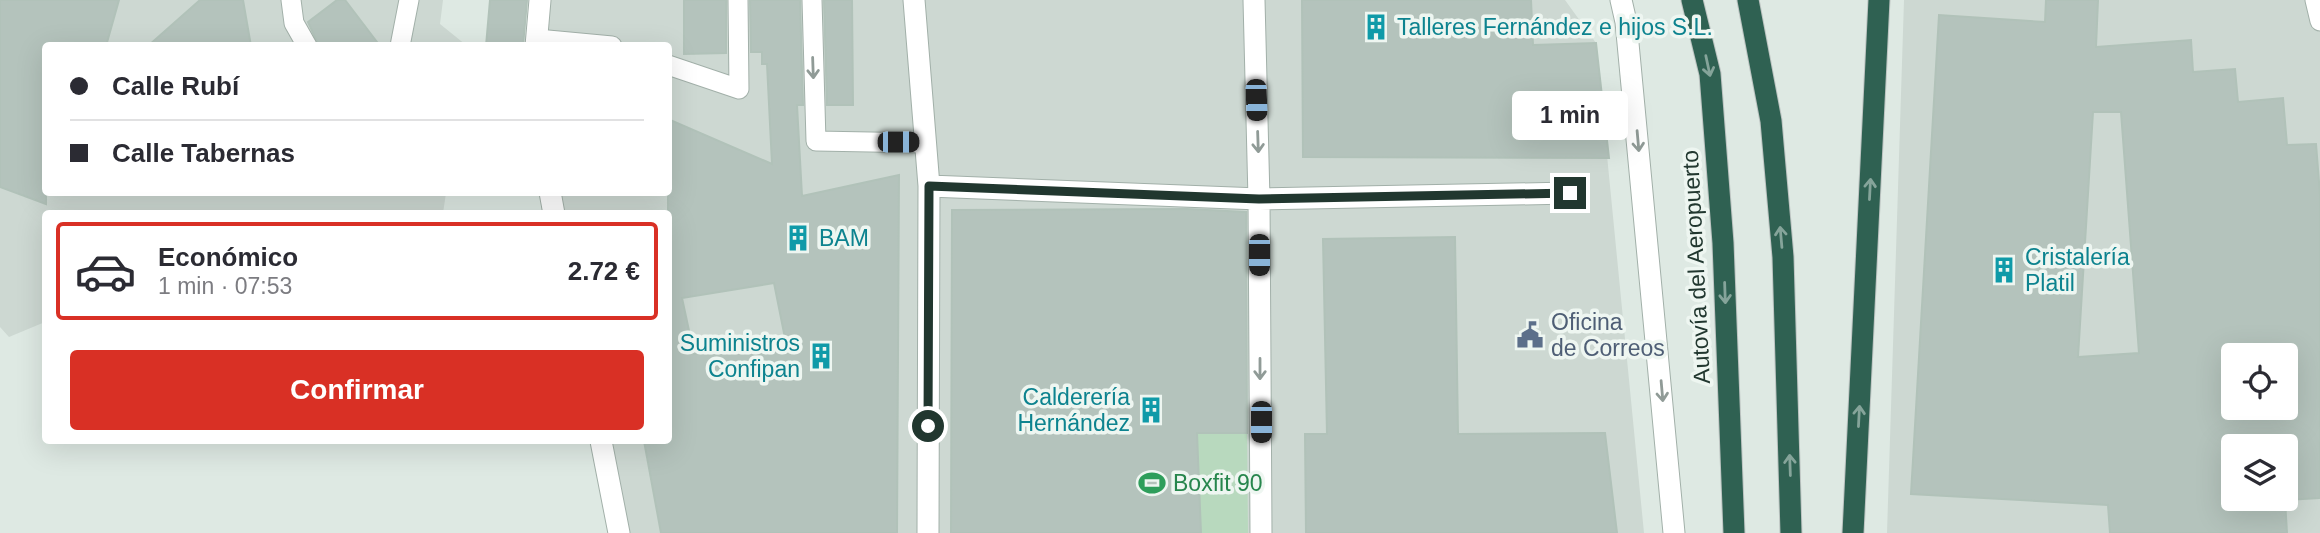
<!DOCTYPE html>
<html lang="es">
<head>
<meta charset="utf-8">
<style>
  body { margin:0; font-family:Helvetica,sans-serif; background:#f2f2f3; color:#2b2b33; height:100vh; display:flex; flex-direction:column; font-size:26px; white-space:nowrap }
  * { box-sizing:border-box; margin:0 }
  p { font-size:23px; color:#7c7c81 }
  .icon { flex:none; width:38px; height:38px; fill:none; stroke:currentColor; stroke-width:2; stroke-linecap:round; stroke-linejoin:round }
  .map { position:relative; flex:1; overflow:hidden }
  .panel { position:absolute; left:42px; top:210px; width:630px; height:234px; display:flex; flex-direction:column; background:#fff; border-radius:7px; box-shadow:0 7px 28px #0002 }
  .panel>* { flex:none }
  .hud { position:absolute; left:42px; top:42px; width:630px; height:154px; border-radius:7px; box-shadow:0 7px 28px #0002; display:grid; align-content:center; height:154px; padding:0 28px; background:#fff }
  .controls { position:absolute; left:2221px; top:343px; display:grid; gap:14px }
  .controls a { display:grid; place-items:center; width:77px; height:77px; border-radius:7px; background:#fff; box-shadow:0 7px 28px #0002; font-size:35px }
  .end { position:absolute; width:32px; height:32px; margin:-16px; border:9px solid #21372f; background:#fff; box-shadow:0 0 0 4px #fff }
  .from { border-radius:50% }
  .bubble { position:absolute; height:49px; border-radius:7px; background:#fff; box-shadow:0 7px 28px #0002; font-size:23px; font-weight:700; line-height:49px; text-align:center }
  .car { position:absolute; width:21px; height:42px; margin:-21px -10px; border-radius:9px; box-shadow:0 0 5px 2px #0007; background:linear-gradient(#222 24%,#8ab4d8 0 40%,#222 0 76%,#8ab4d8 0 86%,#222 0) }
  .hud b { display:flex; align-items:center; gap:24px; height:66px; font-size:26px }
  .hud b+b { border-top:2px solid #e1e1e2 }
  .hud i { width:18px; height:18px; background:#2b2b33 }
  ul { padding:12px 0 0; list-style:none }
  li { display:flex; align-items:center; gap:21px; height:98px; margin:0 14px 10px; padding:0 14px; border:4px solid transparent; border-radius:7px }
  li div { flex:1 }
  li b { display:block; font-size:26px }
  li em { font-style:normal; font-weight:700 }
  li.on { border-color:#d93025 }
  li>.icon { width:63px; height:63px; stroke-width:1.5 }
  .button { display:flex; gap:14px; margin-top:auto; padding:14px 28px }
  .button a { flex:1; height:80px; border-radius:7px; background:#d93025; color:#fff; font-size:28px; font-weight:700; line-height:80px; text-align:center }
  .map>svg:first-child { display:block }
  .built { fill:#cdd8d2; fill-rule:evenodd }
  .green { fill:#b8d9be }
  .building { fill:#b4c3bc; stroke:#b1c2b9; stroke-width:2; fill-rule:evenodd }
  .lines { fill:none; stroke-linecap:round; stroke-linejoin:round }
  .lane-casing { stroke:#a2b0a9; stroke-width:21 }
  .street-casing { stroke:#a2b0a9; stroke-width:23 }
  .highway-casing { stroke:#bcc3c1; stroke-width:23 }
  .lane { stroke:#fff; stroke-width:19 }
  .street { stroke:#fff; stroke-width:21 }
  .highway { stroke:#2f6152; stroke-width:21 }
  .oneway { stroke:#85a49a }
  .oneway2 { stroke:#909b97 }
  .route { stroke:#21372f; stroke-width:9 }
  .labels { text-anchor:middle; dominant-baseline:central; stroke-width:7; stroke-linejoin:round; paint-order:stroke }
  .culture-label { font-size:23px; fill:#0d838f; stroke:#eef6f1; text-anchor:start }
  .street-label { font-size:23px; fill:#21372f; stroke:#eef6f1 }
  .service-label { font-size:23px; fill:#4e5e75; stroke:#eef6f1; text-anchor:start }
  .leisure-label { font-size:23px; fill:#27864d; stroke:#eef6f1; text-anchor:start }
</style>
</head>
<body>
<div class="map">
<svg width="2320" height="533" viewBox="0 0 2320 533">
  <rect width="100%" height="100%" fill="#dee9e3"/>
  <path class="built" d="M0,0H443L440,24L466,45L46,46V192L446,193L443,213L46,214L45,322L9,337L0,327Z
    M547,0H1565L1596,43L1644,533H623L605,441H668V214L561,213L557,193L668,192V46H544Z
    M1904,0H2320V533H1887ZM2233,355H2286V408H2233ZM2233,446H2286V499H2233Z"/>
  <path class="green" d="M1247,433L1248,533H1056V434Z"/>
  <path class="building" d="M0,0H119L106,46H46V204L0,187Z
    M200,0H243L251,46H148Z
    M337,0H345L380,46H319L308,22Z
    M490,0H527L523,46H486Z
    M684,0H726V53L684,54Z
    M750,0H800L803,105H797L802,196L899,175L897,533H661L644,441H668V119L772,164L767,64H762V52H751ZM774,283L785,338L694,354L682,298Z
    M824,0H852L853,105H827Z
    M1302,0H1531L1533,45L1596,43L1609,158L1303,157Z
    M2046,0H2098L2096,47L2191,40L2193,72L2235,69L2238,102L2283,98L2287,145L2316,144L2320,194V498L2285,500L2287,533H2110L2108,505L1911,494L1939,15L2045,22ZM2093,112H2121L2139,353L2078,357ZM2233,355H2286V408H2233ZM2233,446H2286V499H2233Z
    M1187,209L1246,212L1247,433H1197L1201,533H951L952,210Z
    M1455,237L1458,434L1605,433L1617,533H1306L1305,434H1327L1323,239Z"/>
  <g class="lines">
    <g class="lane-casing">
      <path id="lane" d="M291,0L294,23L307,46
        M812,0L816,141L925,143
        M2315,0L2320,21
        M537,39L612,46
        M400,46L409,0
        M668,65L739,89L738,0"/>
    </g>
    <g class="street-casing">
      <path id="street" d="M914,0L929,186L928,533
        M1254,0L1259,199L1261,533
        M1621,0L1626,22L1674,533
        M536,46L540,0
        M929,186L1259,199L1570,193
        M550,192L554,214
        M601,441L619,533"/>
    </g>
    <g class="highway-casing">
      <path id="highway" d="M1692,0L1710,74L1723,243L1734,533
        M1748,0L1771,121L1783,257L1791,533
        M1853,533L1879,0"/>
    </g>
    <use href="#lane" class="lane"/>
    <use href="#street" class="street"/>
    <use href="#highway" class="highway"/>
  </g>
  <defs><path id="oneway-shaft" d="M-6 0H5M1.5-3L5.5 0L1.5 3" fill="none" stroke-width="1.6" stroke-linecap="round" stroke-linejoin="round" transform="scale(1.75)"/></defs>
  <g class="oneway">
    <use href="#oneway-shaft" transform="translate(1708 66) rotate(78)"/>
    <use href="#oneway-shaft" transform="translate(1870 189) rotate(-87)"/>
    <use href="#oneway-shaft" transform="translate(1781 237) rotate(-95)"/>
    <use href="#oneway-shaft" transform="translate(1725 293) rotate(88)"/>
    <use href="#oneway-shaft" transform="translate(1859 416) rotate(-87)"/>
    <use href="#oneway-shaft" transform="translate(1790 465) rotate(-92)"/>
  </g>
  <g class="oneway2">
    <use href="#oneway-shaft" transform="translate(813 68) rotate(88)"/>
    <use href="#oneway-shaft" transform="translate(1638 141) rotate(85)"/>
    <use href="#oneway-shaft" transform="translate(1258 142) rotate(88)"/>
    <use href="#oneway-shaft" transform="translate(1260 369) rotate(90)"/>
    <use href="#oneway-shaft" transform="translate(1662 391) rotate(85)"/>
  </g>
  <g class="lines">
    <path class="route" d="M928,426L929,186L1259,199L1570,193"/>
  </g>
  <defs>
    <g id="building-bare" transform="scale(2.1)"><path d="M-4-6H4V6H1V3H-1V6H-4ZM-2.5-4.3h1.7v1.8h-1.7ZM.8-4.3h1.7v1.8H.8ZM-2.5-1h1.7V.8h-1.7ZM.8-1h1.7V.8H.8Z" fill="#0f9aa8" stroke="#eef6f1" stroke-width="2.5" paint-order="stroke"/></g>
    <g id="civic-bare" transform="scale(2.1)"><path d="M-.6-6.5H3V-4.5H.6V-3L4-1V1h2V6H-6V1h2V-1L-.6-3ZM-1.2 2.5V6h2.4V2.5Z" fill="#5c6f8a" stroke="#eef6f1" stroke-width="2.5" paint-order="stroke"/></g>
    <g id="stadium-bare" transform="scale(2.1)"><path d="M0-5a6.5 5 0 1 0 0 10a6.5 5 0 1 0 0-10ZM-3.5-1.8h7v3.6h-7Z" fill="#2e9e5b" stroke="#eef6f1" stroke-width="2.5" paint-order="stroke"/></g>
  </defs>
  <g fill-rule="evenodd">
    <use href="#building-bare" x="1376" y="27"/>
    <use href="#building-bare" x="798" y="238"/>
    <use href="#building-bare" x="2004" y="270"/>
    <use href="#civic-bare" x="1530" y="335"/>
    <use href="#building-bare" x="821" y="356"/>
    <use href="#building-bare" x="1151" y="410"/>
    <use href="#stadium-bare" x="1152" y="483"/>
  </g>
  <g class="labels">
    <g class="culture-label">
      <text x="1397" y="27">Talleres Fernández e hijos S.L.</text>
      <text x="819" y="238">BAM</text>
      <text x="2025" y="257">Cristalería<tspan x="2025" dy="26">Platil</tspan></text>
      <text x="800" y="343" text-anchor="end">Suministros<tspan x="800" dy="26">Confipan</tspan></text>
      <text x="1130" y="397" text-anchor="end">Calderería<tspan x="1130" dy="26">Hernández</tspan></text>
    </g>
    <g class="street-label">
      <text transform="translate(1696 267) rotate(-93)">Autovía del Aeropuerto</text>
    </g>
    <g class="service-label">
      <text x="1551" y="322">Oficina<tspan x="1551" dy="26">de Correos</tspan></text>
    </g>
    <g class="leisure-label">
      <text x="1173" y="483">Boxfit 90</text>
    </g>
  </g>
</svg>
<div class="controls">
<a><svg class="icon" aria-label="locate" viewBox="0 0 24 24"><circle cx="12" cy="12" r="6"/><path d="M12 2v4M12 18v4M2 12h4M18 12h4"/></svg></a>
<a><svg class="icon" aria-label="layers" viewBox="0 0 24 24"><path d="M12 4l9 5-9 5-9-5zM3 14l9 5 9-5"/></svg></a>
</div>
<i class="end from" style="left:928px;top:426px"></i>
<i class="end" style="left:1570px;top:193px"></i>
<div class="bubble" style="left:1512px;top:91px;width:116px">1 min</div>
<i class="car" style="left:1256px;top:100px;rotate:178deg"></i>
<i class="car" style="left:898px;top:142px;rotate:90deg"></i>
<i class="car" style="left:1259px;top:255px;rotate:180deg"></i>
<i class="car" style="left:1261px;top:422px;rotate:180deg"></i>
<div class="hud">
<b><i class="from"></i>Calle Rubí</b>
<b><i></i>Calle Tabernas</b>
</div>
<section class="panel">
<ul>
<li class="on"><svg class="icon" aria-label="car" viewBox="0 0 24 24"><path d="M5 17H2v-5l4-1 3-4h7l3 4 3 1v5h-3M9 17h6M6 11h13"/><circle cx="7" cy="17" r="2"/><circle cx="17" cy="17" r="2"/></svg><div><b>Económico</b><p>1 min · 07:53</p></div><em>2.72 €</em></li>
</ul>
<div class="button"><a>Confirmar</a></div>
</section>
</div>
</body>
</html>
